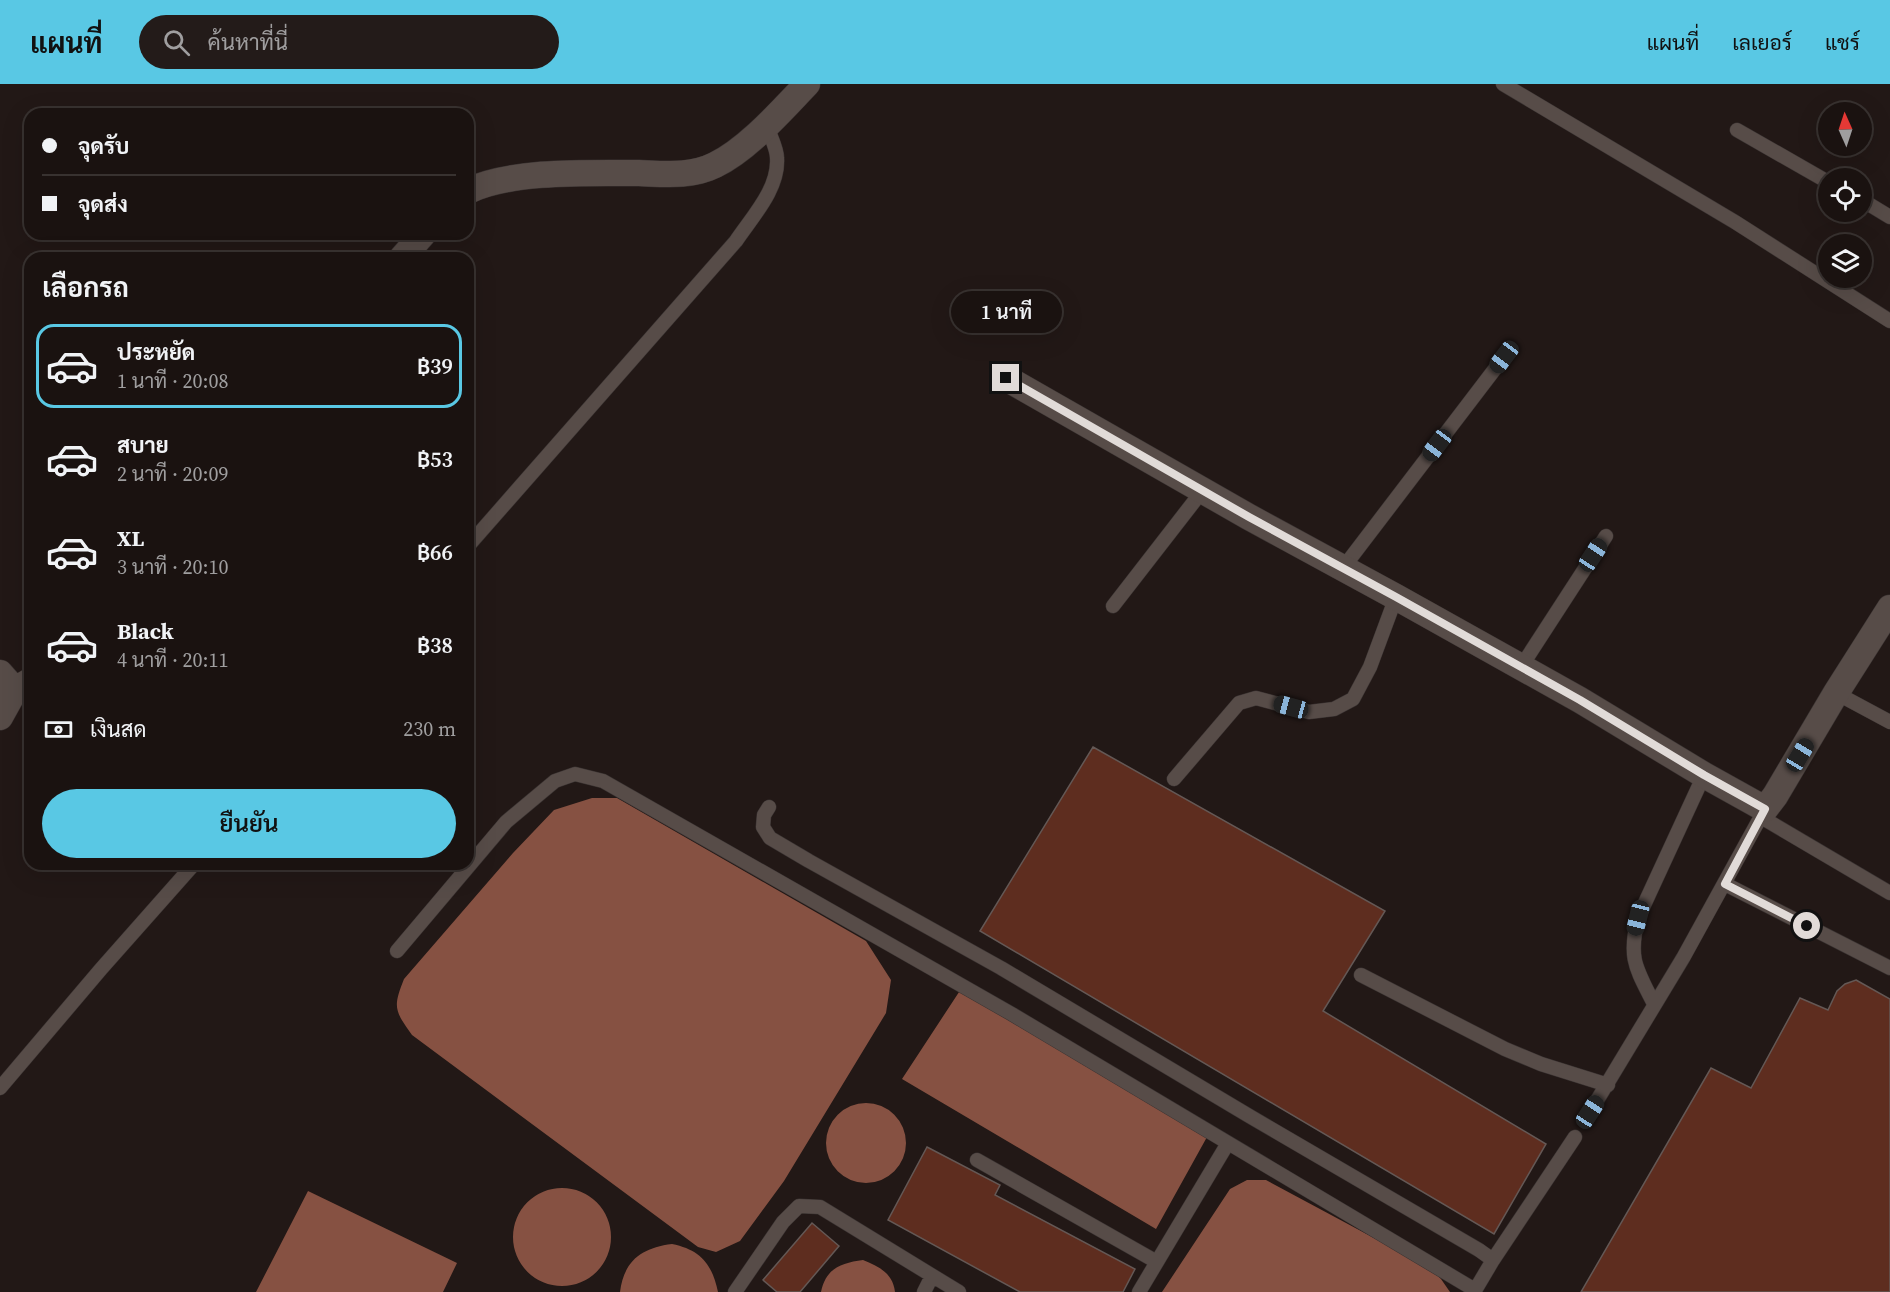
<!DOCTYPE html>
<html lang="th">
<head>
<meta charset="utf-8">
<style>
  body { margin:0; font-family:"Source Serif 4",Sarabun,serif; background:#231b19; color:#f1f3f6; height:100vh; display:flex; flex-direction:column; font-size:22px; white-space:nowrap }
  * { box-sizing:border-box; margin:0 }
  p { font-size:20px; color:#9f9e9f }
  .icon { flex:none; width:33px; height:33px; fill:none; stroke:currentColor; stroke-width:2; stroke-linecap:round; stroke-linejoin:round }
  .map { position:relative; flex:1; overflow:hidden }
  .sheet { position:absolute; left:24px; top:168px; width:450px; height:618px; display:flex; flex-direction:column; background:#1a1210; border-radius:18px; box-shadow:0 6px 24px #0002,0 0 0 2px #383230 }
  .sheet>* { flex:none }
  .hud { position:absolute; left:24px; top:24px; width:450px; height:132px; border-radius:18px; box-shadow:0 6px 24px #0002,0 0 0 2px #383230; display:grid; align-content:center; height:132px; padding:0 18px; background:#1a1210 }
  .needle { width:39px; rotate:357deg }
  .buttons { position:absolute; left:1818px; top:18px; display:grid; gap:12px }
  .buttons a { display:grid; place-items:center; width:54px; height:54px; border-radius:50%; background:#1a1210; box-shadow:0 6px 24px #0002,0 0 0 2px #383230; font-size:30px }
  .end { position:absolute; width:27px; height:27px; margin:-14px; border:8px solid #e1dbd8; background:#111; box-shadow:0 0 0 3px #111 }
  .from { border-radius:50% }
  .bubble { position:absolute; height:42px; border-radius:21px; background:#1a1210; box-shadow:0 6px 24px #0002,0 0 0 2px #383230; font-size:20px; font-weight:600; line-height:42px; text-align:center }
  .car { position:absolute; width:18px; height:36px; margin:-18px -9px; border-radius:8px; box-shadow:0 0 4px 2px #0007; background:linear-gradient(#222 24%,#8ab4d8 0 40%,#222 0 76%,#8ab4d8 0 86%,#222 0) }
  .hud b { display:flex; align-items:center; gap:21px; height:57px; font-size:22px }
  .hud b+b { border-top:2px solid #383230 }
  .hud i { width:15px; height:15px; background:#f1f3f6 }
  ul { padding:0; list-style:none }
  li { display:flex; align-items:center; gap:18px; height:84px; margin:0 12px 9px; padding:0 6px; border:3px solid transparent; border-radius:18px }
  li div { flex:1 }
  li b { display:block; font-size:22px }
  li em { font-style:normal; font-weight:600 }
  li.active { border-color:#59c8e4 }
  li>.icon { width:54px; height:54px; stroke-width:1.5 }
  h2 { padding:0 18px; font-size:27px; line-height:72px }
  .pay { display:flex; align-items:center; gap:15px; height:66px; padding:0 18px; font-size:22px }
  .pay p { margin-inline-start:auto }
  .cta { display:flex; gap:12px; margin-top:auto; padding:12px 18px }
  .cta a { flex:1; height:69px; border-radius:36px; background:#59c8e4; color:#111; font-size:24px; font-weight:600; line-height:69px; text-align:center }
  header { display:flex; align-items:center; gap:36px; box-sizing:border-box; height:84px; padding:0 30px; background:#59c8e4; color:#111 }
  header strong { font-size:28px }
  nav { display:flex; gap:33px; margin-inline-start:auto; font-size:21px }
  .search { width:420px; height:54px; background:#231b19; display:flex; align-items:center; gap:15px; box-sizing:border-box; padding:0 21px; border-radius:33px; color:#9f9e9f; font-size:22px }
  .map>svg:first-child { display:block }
  .water { fill:#865142 }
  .building { fill:#5e2d1f; stroke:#645855; stroke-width:1.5 }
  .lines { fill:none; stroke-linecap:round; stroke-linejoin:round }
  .lane-casing { stroke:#3a3332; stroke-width:15 }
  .street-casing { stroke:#3a3332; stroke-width:27 }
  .lane { stroke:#574c48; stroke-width:14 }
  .street { stroke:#574c48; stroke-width:26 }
  .route { stroke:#e1dbd8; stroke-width:8 }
</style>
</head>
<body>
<header>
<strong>แผนที่</strong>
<div class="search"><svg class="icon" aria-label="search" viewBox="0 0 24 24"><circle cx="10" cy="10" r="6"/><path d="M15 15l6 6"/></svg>ค้นหาที่นี่</div>
<nav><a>แผนที่</a><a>เลเยอร์</a><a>แชร์</a></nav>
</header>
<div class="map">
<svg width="1890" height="1208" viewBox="0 0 1890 1208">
  <rect width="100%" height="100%" fill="#221816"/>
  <path class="water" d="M592,714H617L866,857L891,896L886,929L784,1097L740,1157L716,1168L698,1163L412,951C394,926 393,923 404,895L513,769L554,726Z
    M961,905L1207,1053L1156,1145L902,995Z
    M826 1059a40 40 0 1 1 80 0a40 40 0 1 1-80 0Z
    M1247,1096H1266L1430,1184L1441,1195L1450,1208H1162L1230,1105Z
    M513 1153a49 49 0 1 1 98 0a49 49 0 1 1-98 0Z
    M308,1107L457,1179L443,1208H256Z
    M672,1160C701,1166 712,1180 718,1208H620C624,1177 641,1164 672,1160Z
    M863,1176C878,1182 893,1189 895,1208H821C826,1184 841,1179 863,1176Z"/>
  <path class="building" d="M1093,663L1385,827L1323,927L1546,1060L1494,1150L980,847Z
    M1856,896L1890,915V1208H1581L1711,984L1751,1004L1800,914L1828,926L1837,907L1845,900Z
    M927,1063L1000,1101L995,1111L1135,1185L1123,1208H1020L888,1136Z
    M812,1139L839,1162L800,1208H777L763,1196Z"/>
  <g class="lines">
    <g class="lane-casing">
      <path id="lane" d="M1503,0L1735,138L1890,237
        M1737,46L1828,98
        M1862,116L1890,133
        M468,462L736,157C752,133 779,105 777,74C777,64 770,52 767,42
        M1343,484L1504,273
        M1113,522L1203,406
        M1521,583L1606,452
        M1836,609L1890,638
        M1174,695L1239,619L1256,614L1309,628L1334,625L1353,615L1370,583L1396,513
        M769,723L764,731L763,743L770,754L809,777L1001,884L1251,1033L1479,1166L1493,1176L1575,1053
        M1761,733L1890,809
        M1725,800L1890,884
        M397,867L506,738L555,697L575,690L603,697L1010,929L1475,1206
        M1361,891L1505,965L1541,980L1608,1001
        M1654,920C1636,884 1628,875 1638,834L1704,691
        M0,1004L101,885L194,780
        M1590,1028L1683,874L1765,725
        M977,1076L1157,1178
        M735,1208L783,1138L799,1122L820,1123L959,1208
        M924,1208L932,1192
        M1139,1208L1228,1059
        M1474,1208L1493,1176"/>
    </g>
    <g class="street-casing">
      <path id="street" d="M468,107C510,86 591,89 639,89C665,90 691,93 715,81C748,65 782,26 807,0
        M402,174L423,150
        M1006,294L1249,433L1396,513L1580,616L1704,691L1765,725L1775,712L1836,609L1890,524
        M0,589L15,606L30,597
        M0,633L15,606"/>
    </g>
    <use href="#lane" class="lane"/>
    <use href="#street" class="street"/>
  </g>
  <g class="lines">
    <path class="route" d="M1006,294L1249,433L1396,513L1580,616L1704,691L1765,725L1725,800L1807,842"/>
  </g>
</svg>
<div class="buttons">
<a><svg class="needle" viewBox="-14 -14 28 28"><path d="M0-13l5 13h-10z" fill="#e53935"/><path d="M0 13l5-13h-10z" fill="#9f9e9f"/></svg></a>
<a><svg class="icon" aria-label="locate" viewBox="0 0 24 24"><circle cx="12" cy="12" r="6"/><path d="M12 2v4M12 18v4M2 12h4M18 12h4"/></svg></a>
<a><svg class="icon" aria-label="layers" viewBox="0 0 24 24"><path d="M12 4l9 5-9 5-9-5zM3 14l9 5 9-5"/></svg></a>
</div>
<i class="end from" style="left:1807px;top:842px"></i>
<i class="end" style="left:1006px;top:294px"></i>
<div class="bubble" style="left:951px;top:207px;width:111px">1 นาที</div>
<i class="car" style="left:1504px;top:273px;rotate:217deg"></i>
<i class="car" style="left:1437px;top:361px;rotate:217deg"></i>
<i class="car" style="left:1593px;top:471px;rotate:33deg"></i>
<i class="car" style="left:1291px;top:623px;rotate:285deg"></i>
<i class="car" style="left:1800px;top:671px;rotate:31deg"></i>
<i class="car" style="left:1638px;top:834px;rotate:194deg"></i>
<i class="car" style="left:1590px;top:1028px;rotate:33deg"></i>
<div class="hud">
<b><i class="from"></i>จุดรับ</b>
<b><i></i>จุดส่ง</b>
</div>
<section class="sheet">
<h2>เลือกรถ</h2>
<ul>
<li class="active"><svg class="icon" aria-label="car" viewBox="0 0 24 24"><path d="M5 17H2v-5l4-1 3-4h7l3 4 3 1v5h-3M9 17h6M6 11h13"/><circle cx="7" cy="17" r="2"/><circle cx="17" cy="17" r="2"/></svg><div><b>ประหยัด</b><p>1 นาที · 20:08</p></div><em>฿39</em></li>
<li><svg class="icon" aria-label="car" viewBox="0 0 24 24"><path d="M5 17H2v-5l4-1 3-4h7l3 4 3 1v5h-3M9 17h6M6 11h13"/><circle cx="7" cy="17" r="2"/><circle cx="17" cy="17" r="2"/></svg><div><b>สบาย</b><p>2 นาที · 20:09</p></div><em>฿53</em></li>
<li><svg class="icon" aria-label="car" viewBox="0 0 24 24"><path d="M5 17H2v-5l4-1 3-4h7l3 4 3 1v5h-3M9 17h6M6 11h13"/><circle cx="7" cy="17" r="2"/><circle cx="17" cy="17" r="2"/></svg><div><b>XL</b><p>3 นาที · 20:10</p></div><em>฿66</em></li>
<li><svg class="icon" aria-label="car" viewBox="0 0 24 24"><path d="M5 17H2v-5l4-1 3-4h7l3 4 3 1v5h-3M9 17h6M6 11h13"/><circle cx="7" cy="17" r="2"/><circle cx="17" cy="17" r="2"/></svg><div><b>Black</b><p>4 นาที · 20:11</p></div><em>฿38</em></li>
</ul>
<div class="pay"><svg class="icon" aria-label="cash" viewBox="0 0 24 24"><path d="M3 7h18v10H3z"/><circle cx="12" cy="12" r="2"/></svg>เงินสด<p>230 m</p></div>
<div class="cta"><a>ยืนยัน</a></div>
</section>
</div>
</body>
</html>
